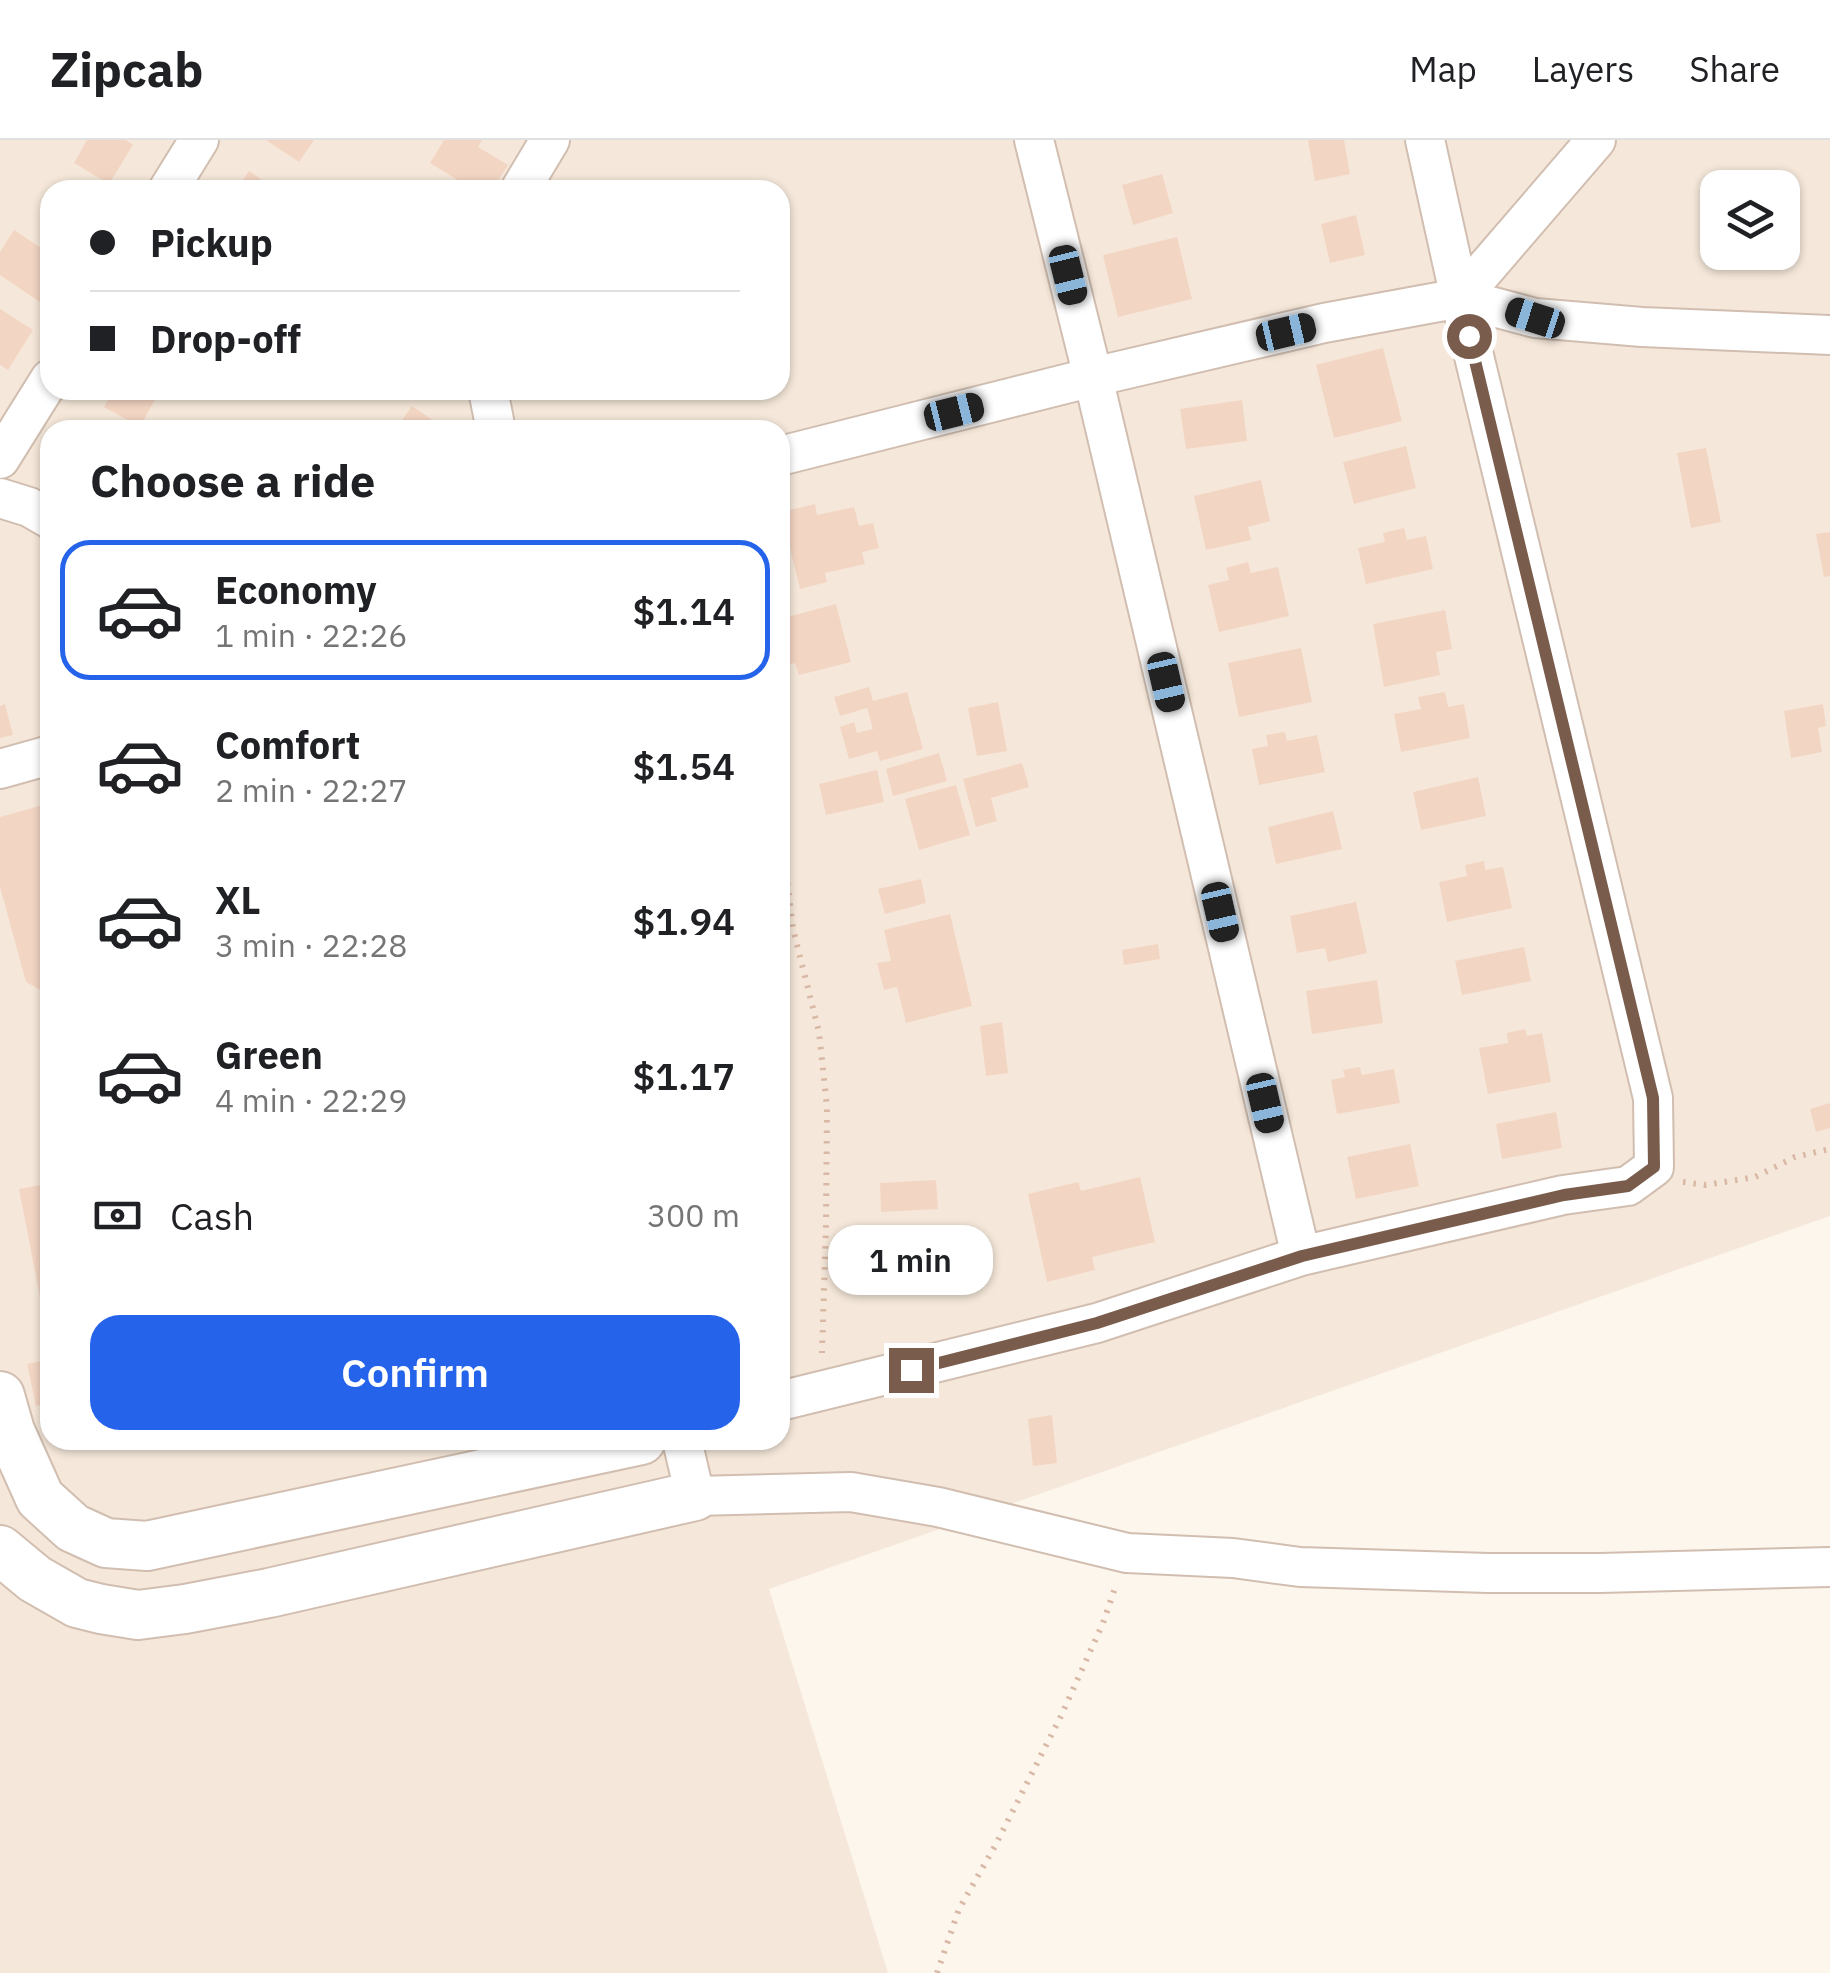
<!DOCTYPE html>
<html lang="en">
<head>
<meta charset="utf-8">
<style>
  body { margin:0; font-family:"IBM Plex Sans",sans-serif; background:#f2f2f2; color:#202124; height:100vh; display:flex; flex-direction:column; font-size:38px; white-space:nowrap }
  * { box-sizing:border-box; margin:0 }
  p { font-size:32px; color:#757577 }
  .icon { flex:none; width:55px; height:55px; fill:none; stroke:currentColor; stroke-width:2; stroke-linecap:round; stroke-linejoin:round }
  .map { position:relative; flex:1; overflow:hidden }
  .side { position:absolute; left:40px; top:280px; width:750px; height:1030px; display:flex; flex-direction:column; background:#fff; border-radius:30px; box-shadow:0 2px 8px #0004 }
  .side>* { flex:none }
  .hud { position:absolute; left:40px; top:40px; width:750px; height:220px; border-radius:30px; box-shadow:0 2px 8px #0004; display:grid; align-content:center; height:220px; padding:0 50px; background:#fff }
  .buttons { position:absolute; left:1700px; top:30px; display:grid; gap:20px }
  .buttons a { display:grid; place-items:center; width:100px; height:100px; border-radius:20px; background:#fff; box-shadow:0 2px 8px #0004; font-size:50px }
  .end { position:absolute; width:45px; height:45px; margin:-22px; border:12px solid #7a5c4d; background:#fff; box-shadow:0 0 0 5px #fff }
  .from { border-radius:50% }
  .bubble { position:absolute; height:70px; border-radius:30px; background:#fff; box-shadow:0 2px 8px #0004; font-size:32px; font-weight:600; line-height:70px; text-align:center }
  .car { position:absolute; width:30px; height:60px; margin:-30px -15px; border-radius:12px; box-shadow:0 0 8px 2px #0007; background:linear-gradient(#222 24%,#8ab4d8 0 40%,#222 0 76%,#8ab4d8 0 86%,#222 0) }
  .hud b { display:flex; align-items:center; gap:35px; height:95px; font-size:38px }
  .hud b+b { border-top:2px solid #e0e0e0 }
  .hud i { width:25px; height:25px; background:#202124 }
  ul { padding:0; list-style:none }
  li { display:flex; align-items:center; gap:30px; height:140px; margin:0 20px 15px; padding:0 30px; border:5px solid transparent; border-radius:30px }
  li div { flex:1 }
  li b { display:block; font-size:38px }
  li em { font-style:normal; font-weight:600 }
  li.current { border-color:#2563eb }
  li>.icon { width:90px; height:90px; stroke-width:1.5 }
  h2 { padding:0 50px; font-size:45px; line-height:120px }
  .pay { display:flex; align-items:center; gap:25px; height:110px; padding:0 50px; font-size:38px }
  .pay p { margin-inline-start:auto }
  .action { display:flex; gap:20px; margin-top:auto; padding:20px 50px }
  .action a { flex:1; height:115px; border-radius:30px; background:#2563eb; color:#fff; font-size:40px; font-weight:600; line-height:115px; text-align:center }
  header { display:flex; align-items:center; gap:60px; box-sizing:border-box; height:140px; padding:0 50px; background:#fff; border-bottom:2px solid #e0e0e0 }
  header strong { font-size:48px }
  nav { display:flex; gap:55px; margin-inline-start:auto; font-size:35px }
  .map>svg:first-child { display:block }
  .residential { fill:#f5e8da; fill-rule:evenodd }
  .building { fill:#f3d5c3 }
  .lines { fill:none; stroke-linecap:round; stroke-linejoin:round }
  .minor-casing { stroke:#d1beb0; stroke-width:42 }
  .tertiary-casing { stroke:#d1beb0; stroke-width:52 }
  .path { stroke:#d9b8a5; stroke-width:6; stroke-dasharray:2.5 8; stroke-linecap:butt }
  .minor { stroke:#fff; stroke-width:38 }
  .tertiary { stroke:#fff; stroke-width:48 }
  .route { stroke:#7a5c4d; stroke-width:12 }
</style>
</head>
<body>
<header>
<strong>Zipcab</strong>
<nav><a>Map</a><a>Layers</a><a>Share</a></nav>
</header>
<div class="map">
<svg width="1830" height="1833" viewBox="0 0 1830 1833">
  <rect width="100%" height="100%" fill="#fdf6ec"/>
  <path class="residential" d="M0,0H1830V1076L769,1449L888,1833H0ZM1718,48H1782V112H1718ZM50,50H780V250H50ZM50,290H780V1300H50Z"/>
  <path class="building" d="M87,0H126L133,5L109,44L74,23Z
    M266,0H314L299,22Z
    M444,0H482L478,7L508,25L492,50H474L430,23Z
    M1308,0H1344L1350,34L1315,41Z
    M249,31L277,50H236Z
    M1162,34L1173,73L1133,85L1122,45Z
    M1356,75L1365,115L1330,123L1321,84Z
    M14,90L50,114V160L46,166L0,135V112Z
    M1177,97L1192,159L1118,177L1103,115Z
    M0,169L33,190L8,230L0,225Z
    M1383,208L1402,281L1334,298L1316,225Z
    M114,250H156L159,252L140,287L104,267Z
    M1242,260L1247,301L1186,309L1180,269Z
    M412,266L447,290H395Z
    M1406,306L1416,348L1354,364L1343,322Z
    M1706,308L1721,382L1691,388L1677,313Z
    M1261,340L1270,381L1248,387L1251,400L1206,410L1194,356Z
    M815,364L817,375L854,367L859,386L873,383L879,408L862,412L865,424L825,433L827,442L800,449L781,372Z
    M1404,388L1407,400L1426,396L1433,429L1366,444L1358,408L1385,402L1383,393Z
    M1830,392V436L1824,437L1816,394Z
    M1248,422L1251,433L1278,427L1289,476L1219,492L1208,445L1229,440L1226,428Z
    M836,464L851,522L799,535L795,523L780,528V479Z
    M1445,470L1452,509L1436,512L1440,535L1384,547L1373,484Z
    M1301,508L1312,562L1239,577L1228,523Z
    M869,547L873,561L907,552L923,609L880,621L877,611L849,619L840,587L854,582L857,593L873,589L867,568L840,576L834,557Z
    M1445,552L1448,567L1464,564L1470,598L1401,612L1394,574L1421,569L1418,557Z
    M998,562L1007,611L977,616L968,568Z
    M5,564L13,595L0,598V566Z
    M1823,564L1826,586L1818,588L1822,612L1791,618L1784,571Z
    M1285,592L1287,601L1317,595L1325,632L1259,645L1252,609L1268,606L1266,595Z
    M939,613L947,641L893,656L886,629Z
    M1022,623L1029,647L991,658L997,681L976,687L963,639Z
    M877,630L884,662L826,675L819,644Z
    M1478,637L1486,676L1421,690L1413,652Z
    M956,645L970,695L919,710L905,659Z
    M50,663V855L26,842L0,747V677Z
    M1333,671L1342,709L1276,724L1268,687Z
    M1484,721L1485,730L1503,727L1512,768L1447,782L1439,742L1467,736L1465,725Z
    M921,739L926,763L885,774L878,749Z
    M1356,762L1367,813L1328,822L1325,808L1297,813L1290,776Z
    M950,774L972,866L906,883L897,847L884,850L877,823L891,821L884,790Z
    M1158,804L1160,819L1124,825L1122,810Z
    M1524,807L1531,841L1462,855L1455,821Z
    M1377,840L1383,883L1312,894L1306,851Z
    M1002,882L1008,933L986,936L980,886Z
    M1525,889L1527,896L1542,893L1551,942L1488,954L1479,908L1508,903L1507,893Z
    M1360,927L1362,935L1394,929L1400,963L1337,974L1331,940L1345,937L1343,930Z
    M1830,963V988L1816,992L1810,969Z
    M1556,972L1562,1008L1502,1019L1496,984Z
    M1410,1004L1419,1046L1356,1059L1347,1017Z
    M1140,1037L1155,1102L1092,1117L1095,1130L1047,1142L1028,1054L1078,1042L1081,1051Z
    M936,1040L938,1069L881,1072L880,1043Z
    M50,1043V1155L40,1157L19,1049Z
    M50,1219V1263L36,1266L27,1224Z
    M1052,1275L1057,1323L1033,1326L1028,1279Z"/>
  <g class="lines">
    <g class="minor-casing">
      <path id="minor" d="M1034,0L1093,237L1301,1116
        M168,50L199,0
        M520,50L550,0
        M1460,158L1596,0
        M488,250L496,290
        M780,316L1093,237L1324,183L1460,158L1535,178L1642,187L1830,195
        M0,319L50,239
        M0,358L29,367L50,379
        M0,629L50,615
        M780,1261L1097,1183L1301,1116L1563,1055L1628,1046L1654,1027L1653,958L1460,158L1425,0
        M682,1300L695,1356L851,1352L938,1367L1127,1413L1233,1418L1300,1427L1488,1433H1600L1830,1427"/>
    </g>
    <g class="tertiary-casing">
      <path id="tertiary" d="M0,1256L10,1291L40,1358L73,1388L106,1403L147,1406L641,1300
        M0,1410L35,1439L77,1463L101,1469L138,1475L185,1469L269,1453L695,1356"/>
    </g>
    <path class="path" d="M780,680L793,789L819,892L827,967L826,1085L822,1213
      M1683,1042L1706,1045L1755,1037L1795,1017L1830,1009
      M937,1833L959,1769L995,1706L1061,1576L1103,1483L1115,1448"/>
    <use href="#minor" class="minor"/>
    <use href="#tertiary" class="tertiary"/>
  </g>
  <g class="lines">
    <path class="route" d="M911,1230L1097,1183L1302,1116L1564,1055L1628,1046L1654,1027L1653,958L1469,196"/>
  </g>
</svg>
<div class="buttons">
<a><svg class="icon" aria-label="layers" viewBox="0 0 24 24"><path d="M12 4l9 5-9 5-9-5zM3 14l9 5 9-5"/></svg></a>
</div>
<i class="end from" style="left:1469px;top:196px"></i>
<i class="end" style="left:911px;top:1230px"></i>
<div class="bubble" style="left:828px;top:1085px;width:165px">1 min</div>
<i class="car" style="left:1068px;top:135px;rotate:166deg"></i>
<i class="car" style="left:1535px;top:178px;rotate:288deg"></i>
<i class="car" style="left:1286px;top:192px;rotate:77deg"></i>
<i class="car" style="left:954px;top:272px;rotate:76deg"></i>
<i class="car" style="left:1166px;top:542px;rotate:167deg"></i>
<i class="car" style="left:1220px;top:772px;rotate:167deg"></i>
<i class="car" style="left:1265px;top:963px;rotate:167deg"></i>
<div class="hud">
<b><i class="from"></i>Pickup</b>
<b><i></i>Drop-off</b>
</div>
<section class="side">
<h2>Choose a ride</h2>
<ul>
<li class="current"><svg class="icon" aria-label="car" viewBox="0 0 24 24"><path d="M5 17H2v-5l4-1 3-4h7l3 4 3 1v5h-3M9 17h6M6 11h13"/><circle cx="7" cy="17" r="2"/><circle cx="17" cy="17" r="2"/></svg><div><b>Economy</b><p>1 min · 22:26</p></div><em>$1.14</em></li>
<li><svg class="icon" aria-label="car" viewBox="0 0 24 24"><path d="M5 17H2v-5l4-1 3-4h7l3 4 3 1v5h-3M9 17h6M6 11h13"/><circle cx="7" cy="17" r="2"/><circle cx="17" cy="17" r="2"/></svg><div><b>Comfort</b><p>2 min · 22:27</p></div><em>$1.54</em></li>
<li><svg class="icon" aria-label="car" viewBox="0 0 24 24"><path d="M5 17H2v-5l4-1 3-4h7l3 4 3 1v5h-3M9 17h6M6 11h13"/><circle cx="7" cy="17" r="2"/><circle cx="17" cy="17" r="2"/></svg><div><b>XL</b><p>3 min · 22:28</p></div><em>$1.94</em></li>
<li><svg class="icon" aria-label="car" viewBox="0 0 24 24"><path d="M5 17H2v-5l4-1 3-4h7l3 4 3 1v5h-3M9 17h6M6 11h13"/><circle cx="7" cy="17" r="2"/><circle cx="17" cy="17" r="2"/></svg><div><b>Green</b><p>4 min · 22:29</p></div><em>$1.17</em></li>
</ul>
<div class="pay"><svg class="icon" aria-label="cash" viewBox="0 0 24 24"><path d="M3 7h18v10H3z"/><circle cx="12" cy="12" r="2"/></svg>Cash<p>300 m</p></div>
<div class="action"><a>Confirm</a></div>
</section>
</div>
</body>
</html>
